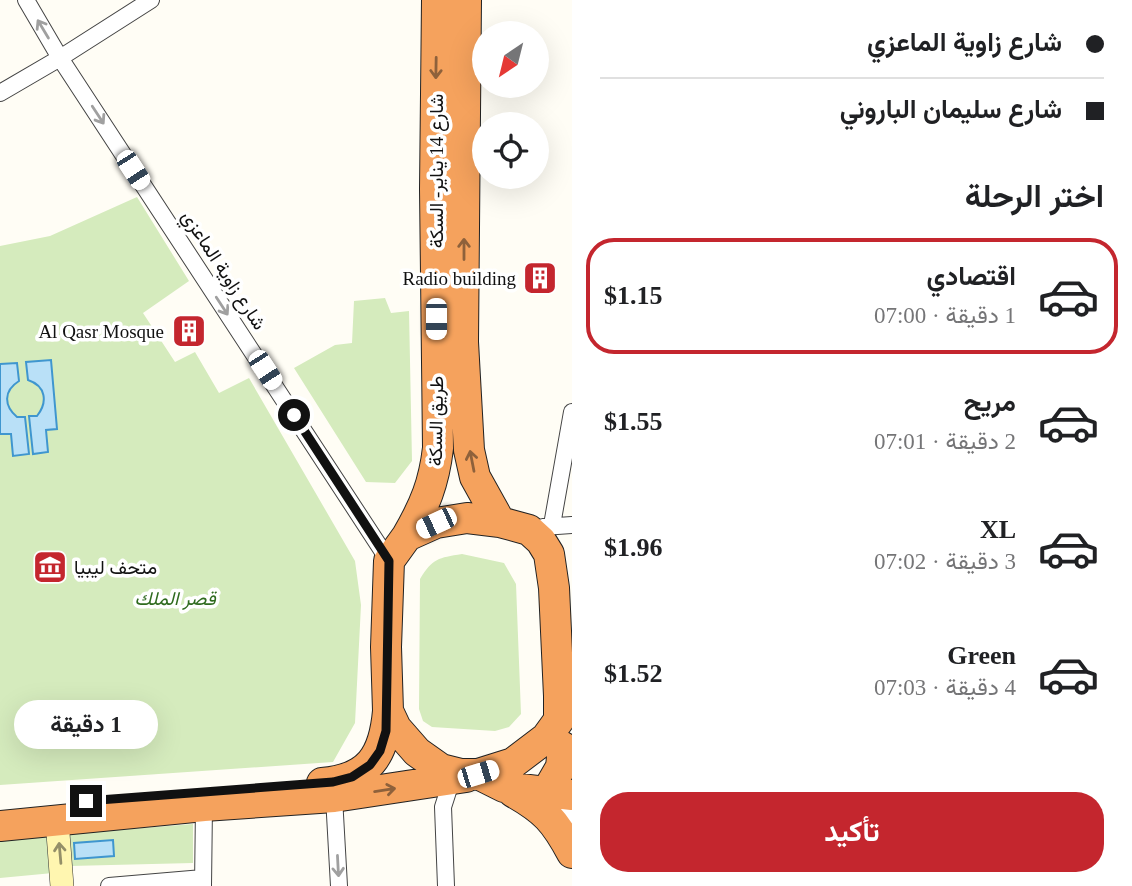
<!DOCTYPE html>
<html lang="ar">
<head>
<meta charset="utf-8">
<style>
  body { margin:0; font-family:"Times New Roman",Vazirmatn,serif; background:#f6f6f6; color:#202124; direction:rtl; height:100vh; display:flex; flex-direction:column; font-size:26px; white-space:nowrap }
  * { box-sizing:border-box; margin:0 }
  p { font-size:23px; color:#757577 }
  .icon { flex:none; width:38px; height:38px; fill:none; stroke:currentColor; stroke-width:2; stroke-linecap:round; stroke-linejoin:round }
  .map { position:relative; flex:1; overflow:hidden; direction:ltr }
  .sheet { display:flex; flex-direction:column; background:#fff; width:560px }
  .sheet>* { flex:none }
  .guide { display:grid; align-content:center; height:154px; padding:0 28px; background:#fff }
  .needle { width:46px; rotate:215deg }
  .controls { position:absolute; left:472px; top:21px; display:grid; gap:14px }
  .controls a { display:grid; place-items:center; width:77px; height:77px; border-radius:50%; background:#fff; box-shadow:0 7px 28px #0002; font-size:35px }
  .end { position:absolute; width:32px; height:32px; margin:-16px; border:9px solid #111; background:#fff; box-shadow:0 0 0 4px #fff }
  .from { border-radius:50% }
  .bubble { position:absolute; height:49px; border-radius:24px; background:#fff; box-shadow:0 7px 28px #0002; font-size:23px; font-weight:700; line-height:49px; text-align:center; direction:rtl }
  .car { position:absolute; width:21px; height:42px; margin:-21px -10px; border-radius:9px; box-shadow:0 0 5px 2px #0007; background:linear-gradient(#fff 24%,#345 0 40%,#fff 0 76%,#345 0 86%,#fff 0) }
  .guide b { display:flex; align-items:center; gap:24px; height:66px; font-size:26px }
  .guide b+b { border-top:2px solid #e0e0e0 }
  .guide i { width:18px; height:18px; background:#202124 }
  ul { padding:0; list-style:none }
  li { display:flex; align-items:center; gap:21px; height:116px; margin:0 14px 10px; padding:0 14px; border:4px solid transparent; border-radius:28px }
  li div { flex:1 }
  li b { display:block; font-size:26px }
  li em { font-style:normal; font-weight:700 }
  li.current { border-color:#c4262e }
  li>.icon { width:63px; height:63px; stroke-width:1.5 }
  h2 { padding:0 28px; font-size:32px; line-height:84px }
  .button { display:flex; gap:14px; margin-top:auto; padding:14px 28px }
  .button a { flex:1; height:80px; border-radius:28px; background:#c4262e; color:#fff; font-size:28px; font-weight:700; line-height:80px; text-align:center }
  main { display:flex; flex:1; min-height:0 }
  .map>svg:first-child { display:block }
  .green { fill:#d5ebbd }
  .water { fill:#b9e0f7; stroke:#3f96cf; stroke-width:2 }
  .lines { fill:none; stroke-linecap:round; stroke-linejoin:round }
  .street-casing { stroke:#444; stroke-width:18 }
  .secondary-casing { stroke:#333; stroke-width:24 }
  .highway-casing { stroke:#222; stroke-width:32 }
  .street { stroke:#fff; stroke-width:16 }
  .secondary { stroke:#fff6b0; stroke-width:23 }
  .highway { stroke:#f5a25d; stroke-width:30 }
  .oneway { stroke:#a0a0a0 }
  .oneway2 { stroke:#8e613b }
  .oneway3 { stroke:#948f68 }
  .route { stroke:#111; stroke-width:9 }
  .labels { text-anchor:middle; dominant-baseline:central; stroke-width:7; stroke-linejoin:round; paint-order:stroke }
  .street-label { font-size:19px; fill:#111; stroke:#fff }
  .poi-label { font-size:19px; fill:#111; stroke:#fff; text-anchor:end }
  .park-label { font-size:19px; font-style:italic; fill:#2f6b1f; stroke:#fff }
</style>
</head>
<body>
<main>
<section class="sheet">
<div class="guide">
<b><i class="from"></i>شارع زاوية الماعزي</b>
<b><i></i>شارع سليمان الباروني</b>
</div>
<h2>اختر الرحلة</h2>
<ul>
<li class="current"><svg class="icon" aria-label="car" viewBox="0 0 24 24"><path d="M5 17H2v-5l4-1 3-4h7l3 4 3 1v5h-3M9 17h6M6 11h13"/><circle cx="7" cy="17" r="2"/><circle cx="17" cy="17" r="2"/></svg><div><b>اقتصادي</b><p>1 دقيقة · 07:00</p></div><em>$1.15</em></li>
<li><svg class="icon" aria-label="car" viewBox="0 0 24 24"><path d="M5 17H2v-5l4-1 3-4h7l3 4 3 1v5h-3M9 17h6M6 11h13"/><circle cx="7" cy="17" r="2"/><circle cx="17" cy="17" r="2"/></svg><div><b>مريح</b><p>2 دقيقة · 07:01</p></div><em>$1.55</em></li>
<li><svg class="icon" aria-label="car" viewBox="0 0 24 24"><path d="M5 17H2v-5l4-1 3-4h7l3 4 3 1v5h-3M9 17h6M6 11h13"/><circle cx="7" cy="17" r="2"/><circle cx="17" cy="17" r="2"/></svg><div><b>XL</b><p>3 دقيقة · 07:02</p></div><em>$1.96</em></li>
<li><svg class="icon" aria-label="car" viewBox="0 0 24 24"><path d="M5 17H2v-5l4-1 3-4h7l3 4 3 1v5h-3M9 17h6M6 11h13"/><circle cx="7" cy="17" r="2"/><circle cx="17" cy="17" r="2"/></svg><div><b>Green</b><p>4 دقيقة · 07:03</p></div><em>$1.52</em></li>
</ul>
<div class="button"><a>تأكيد</a></div>
</section>
<div class="map">
<svg width="572" height="886" viewBox="0 0 572 886">
  <rect width="100%" height="100%" fill="#fffdf5"/>
  <path class="green" d="M137,197L189,281L143,313L175,362L195,352L219,393L249,378L355,561L361,605L355,723L333,762L0,785V246L50,236Z
    M385,298L391,313L409,311L412,461L395,483L366,482L294,368L335,345L352,343L354,301Z
    M462,554L504,563L516,584L521,714L509,727L495,731L432,727L423,721L419,709L420,579C433,558 438,558 462,554Z
    M193,824V863L70,866L67,834Z
    M46,832L53,873L0,878V838Z"/>
  <path class="water" d="M51,360L57,429L46,430L48,452L33,454L29,416H37C48,402 46,386 28,380L26,362Z
    M17,363L19,381C3,391 4,406 17,417H25L29,454L13,456L11,434H0V364Z
    M113,840L114,856L75,859L74,843Z"/>
  <g class="lines">
    <g class="street-casing">
      <path id="street" d="M26,0L60,58L389,561
        M0,93L60,58L151,0
        M552,525L572,412
        M543,527L572,525
        M567,796L571,839
        M334,797L339,886
        M109,886L203,878
        M203,886L204,806
        M446,886L443,807L452,779"/>
    </g>
    <g class="secondary-casing">
      <path id="secondary" d="M57,820L62,886"/>
    </g>
    <g class="highway-casing">
      <path id="highway" d="M466,0L463,342L469,450L475,477L500,522
        M467,518L500,522L529,530L541,541L549,554L554,588L559,696V720L546,738L513,763L478,774H461L441,769L417,752L396,728L388,711L386,647L389,561L407,536L436,523Z
        M407,536C425,505 434,483 438,448L435,189L437,0
        M478,774L504,787L572,795
        M322,783C369,779 384,756 388,711
        M513,792C545,810 555,821 572,853
        M546,793L561,767L563,747
        M0,826L204,806L334,797L466,777"/>
    </g>
    <use href="#street" class="street"/>
    <use href="#secondary" class="secondary"/>
    <use href="#highway" class="highway"/>
  </g>
  <defs><path id="oneway-shaft" d="M-6 0H5M1.5-3L5.5 0L1.5 3" fill="none" stroke-width="1.6" stroke-linecap="round" stroke-linejoin="round" transform="scale(1.75)"/></defs>
  <g class="oneway">
    <use href="#oneway-shaft" transform="translate(43 29) rotate(-121)"/>
    <use href="#oneway-shaft" transform="translate(98 115) rotate(57)"/>
    <use href="#oneway-shaft" transform="translate(222 306) rotate(57)"/>
    <use href="#oneway-shaft" transform="translate(338 866) rotate(87)"/>
  </g>
  <g class="oneway2">
    <use href="#oneway-shaft" transform="translate(436 68) rotate(91)"/>
    <use href="#oneway-shaft" transform="translate(464 249) rotate(-90)"/>
    <use href="#oneway-shaft" transform="translate(472 461) rotate(-101)"/>
    <use href="#oneway-shaft" transform="translate(385 790) rotate(-9)"/>
  </g>
  <use class="oneway3" href="#oneway-shaft" transform="translate(60 853) rotate(-95)"/>
  <g class="lines">
    <path class="route" d="M86,801L333,782L352,777L370,765L380,751L386,731L389,561L294,415"/>
  </g>
  <defs>
    <g id="building-square" transform="scale(1.75)"><rect x="-9" y="-9" width="18" height="18" rx="4" fill="#c4262e" stroke="#fff"/><path d="M-4-6H4V6H1V3H-1V6H-4ZM-2.5-4.3h1.7v1.8h-1.7ZM.8-4.3h1.7v1.8H.8ZM-2.5-1h1.7V.8h-1.7ZM.8-1h1.7V.8H.8Z" fill="#fff"/></g>
    <g id="museum-square" transform="scale(1.75)"><rect x="-9" y="-9" width="18" height="18" rx="4" fill="#c4262e" stroke="#fff"/><path d="M0-6L6-3V-2H-6V-3ZM-5-1h2V3h-2ZM-1-1h2V3h-2ZM3-1h2V3H3ZM-6 4H6V6H-6Z" fill="#fff"/></g>
  </defs>
  <g fill-rule="evenodd">
    <use href="#building-square" x="540" y="278"/>
    <use href="#building-square" x="189" y="331"/>
    <use href="#museum-square" x="50" y="567"/>
  </g>
  <g class="labels">
    <g class="street-label">
      <text transform="translate(436 171) rotate(-90)">شارع 14 يناير- السكة</text>
      <text transform="translate(224 270) rotate(57)">شارع زاوية الماعزي</text>
      <text transform="translate(436 421) rotate(-89)">طريق السكة</text>
    </g>
    <g class="poi-label">
      <text x="516" y="278">Radio building</text>
      <text x="164" y="331">Al Qasr Mosque</text>
      <text x="74" y="567" text-anchor="start">متحف ليبيا</text>
    </g>
    <g class="park-label">
      <text x="175" y="598">قصر الملك</text>
    </g>
  </g>
</svg>
<div class="controls">
<a><svg class="needle" viewBox="-14 -14 28 28"><path d="M0-13l5 13h-10z" fill="#e53935"/><path d="M0 13l5-13h-10z" fill="#757577"/></svg></a>
<a><svg class="icon" aria-label="locate" viewBox="0 0 24 24"><circle cx="12" cy="12" r="6"/><path d="M12 2v4M12 18v4M2 12h4M18 12h4"/></svg></a>
</div>
<i class="end from" style="left:294px;top:415px"></i>
<i class="end" style="left:86px;top:801px"></i>
<div class="bubble" style="left:14px;top:700px;width:144px">1 دقيقة</div>
<i class="car" style="left:133px;top:170px;rotate:147deg"></i>
<i class="car" style="left:436px;top:319px;rotate:180deg"></i>
<i class="car" style="left:265px;top:370px;rotate:147deg"></i>
<i class="car" style="left:436px;top:523px;rotate:245deg"></i>
<i class="car" style="left:478px;top:774px;rotate:73deg"></i>
</div>
</main>
</body>
</html>
